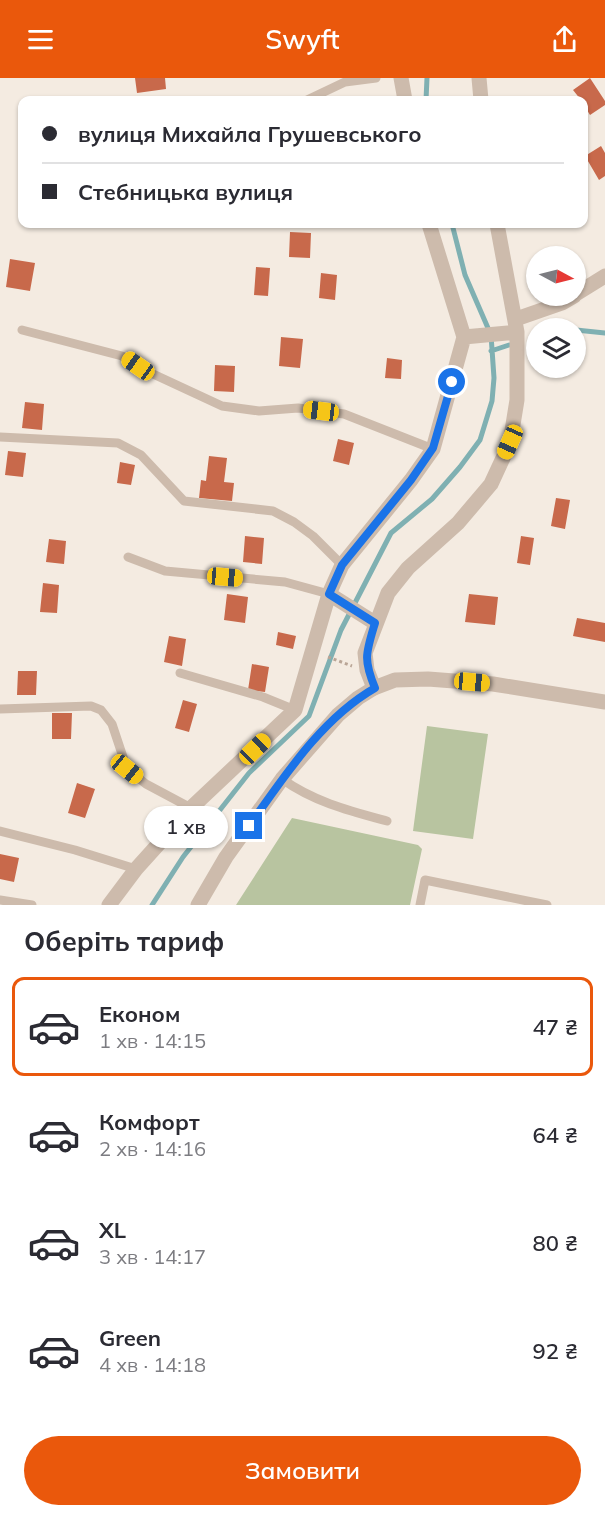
<!DOCTYPE html>
<html lang="uk">
<head>
<meta charset="utf-8">
<style>
  body { margin:0; font-family:Mulish,sans-serif; background:#f7f7f7; color:#2b2b33; height:100vh; display:flex; flex-direction:column; font-size:22px; white-space:nowrap }
  * { box-sizing:border-box; margin:0 }
  p { font-size:20px; color:#7c7c81 }
  .icon { flex:none; width:33px; height:33px; fill:none; stroke:currentColor; stroke-width:2; stroke-linecap:round; stroke-linejoin:round }
  .map { position:relative; height:827px; overflow:hidden }
  .sheet { display:flex; flex-direction:column; background:#fff; flex:1 }
  .sheet>* { flex:none }
  .hud { position:absolute; left:18px; top:18px; width:570px; height:132px; border-radius:12px; box-shadow:0 2px 4px #0004; display:grid; align-content:center; height:132px; padding:0 24px; background:#fff }
  .needle { width:39px; rotate:97deg }
  .controls { position:absolute; left:526px; top:168px; display:grid; gap:12px }
  .controls a { display:grid; place-items:center; width:60px; height:60px; border-radius:50%; background:#fff; box-shadow:0 2px 4px #0004; font-size:30px }
  .end { position:absolute; width:27px; height:27px; margin:-14px; border:8px solid #1a73e8; background:#fff; box-shadow:0 0 0 3px #fff }
  .from { border-radius:50% }
  .bubble { position:absolute; height:42px; border-radius:21px; background:#fff; box-shadow:0 2px 4px #0004; font-size:20px; font-weight:600; line-height:42px; text-align:center }
  .car { position:absolute; width:18px; height:36px; margin:-18px -9px; border-radius:8px; box-shadow:0 0 4px 2px #0007; background:linear-gradient(#f5c518 24%,#345 0 40%,#f5c518 0 76%,#345 0 86%,#f5c518 0) }
  .hud b { display:flex; align-items:center; gap:21px; height:57px; font-size:22px }
  .hud b+b { border-top:2px solid #e1e1e2 }
  .hud i { width:15px; height:15px; background:#2b2b33 }
  ul { padding:0; list-style:none }
  li { display:flex; align-items:center; gap:18px; height:99px; margin:0 12px 9px; padding:0 12px; border:3px solid transparent; border-radius:12px }
  li div { flex:1 }
  li b { display:block; font-size:22px }
  li em { font-style:normal; font-weight:600 }
  li.current { border-color:#ea580c }
  li>.icon { width:54px; height:54px; stroke-width:1.5 }
  h2 { padding:0 24px; font-size:27px; line-height:72px }
  .button { display:flex; gap:12px; margin-top:auto; padding:12px 24px }
  .button a { flex:1; height:69px; border-radius:36px; background:#ea580c; color:#fff; font-size:24px; font-weight:600; line-height:69px; text-align:center }
  header { display:flex; justify-content:space-between; align-items:center; height:78px; padding:0 24px; background:#ea580c; color:#fff; font-size:27px; font-weight:600 }
  .map>svg:first-child { display:block }
  .green { fill:#b8c4a0 }
  .lines { fill:none; stroke-linecap:round; stroke-linejoin:round }
  .stream { stroke:#7fb0b2; stroke-width:5 }
  .building { fill:#c8694b }
  .path { stroke:#b9a596; stroke-width:3; stroke-dasharray:3 3; stroke-linecap:butt }
  .service { stroke:#cdbbac; stroke-width:9 }
  .minor { stroke:#cdbbac; stroke-width:15 }
  .tertiary { stroke:#cdbbac; stroke-width:15 }
  .route { stroke:#1a73e8; stroke-width:8 }
</style>
</head>
<body>
<header><svg class="icon" aria-label="menu" viewBox="0 0 24 24"><path d="M4 6h16M4 12h16M4 18h16"/></svg>Swyft<svg class="icon" aria-label="share" viewBox="0 0 24 24"><path d="M12 15V3M7 8l5-5 5 5M5 13v7h14v-7"/></svg></header>
<div class="map">
<svg width="605" height="827" viewBox="0 0 605 827">
  <rect width="100%" height="100%" fill="#f4ebe1"/>
  <path class="green" d="M427,648L488,656L473,761L413,753Z
    M292,740L418,767L422,771L410,827H236Z"/>
  <g class="lines">
    <path class="stream" d="M426,22L427,0
      M576,252L605,255
      M491,273L509,267
      M152,827L183,779L249,695L309,638L341,552L391,455L432,421L460,389L480,362L492,323L494,300L491,257L465,197L452,146"/>
  </g>
  <path class="building" d="M135,0H165L166,11L137,15Z
    M590,0L605,23V27L590,37L584,27V22H581L573,12Z
    M601,68L605,75V98L599,102L585,78Z
    M290,154L311,155L310,180L289,179Z
    M10,181L35,185L30,213L6,209Z
    M256,189L270,190L268,218L254,217Z
    M321,195L337,197L335,222L319,220Z
    M281,259L303,261L300,290L279,288Z
    M387,280L402,282L401,301L385,300Z
    M215,287L235,288L234,314L214,313Z
    M25,324L44,326L42,352L22,350Z
    M338,361L354,365L349,387L333,383Z
    M8,373L26,375L23,399L5,397Z
    M209,378L227,380L224,404L234,405L232,423L199,420L201,402L206,403Z
    M120,384L135,387L131,407L117,405Z
    M556,420L570,422L565,451L551,448Z
    M245,458L264,460L262,486L243,484Z
    M521,458L534,460L530,487L517,485Z
    M49,461L66,463L64,486L46,484Z
    M43,505L59,507L57,535L40,534Z
    M227,516L248,519L245,545L224,542Z
    M469,516L498,519L495,547L465,544Z
    M577,540L605,545V564L573,558Z
    M278,554L296,558L293,571L276,567Z
    M169,558L186,561L182,588L164,584Z
    M252,586L269,589L265,614L248,612Z
    M18,593H37L36,617H17Z
    M183,622L197,626L189,654L175,650Z
    M52,635H72L71,661H52Z
    M77,705L95,711L85,740L68,735Z
    M0,776L19,780L14,804L0,801Z"/>
  <g class="lines">
    <path class="path" d="M328,579L352,588"/>
    <path class="service" d="M307,22L345,4L376,0
      M22,252L122,278L138,289L222,328L259,333L298,330L344,336L433,371
      M0,359L118,365L141,377L184,423L273,433L294,444L313,458L342,487
      M128,479L165,493L285,504L329,516
      M180,595L263,619L295,632
      M0,631L91,628L101,632L112,646L127,691L146,706L191,730
      M282,701C314,724 350,733 387,743
      M0,753L75,772L136,791
      M0,822L32,827
      M420,827L425,802L547,827"/>
    <path class="minor" d="M401,0L405,22
      M479,0L481,22
      M429,146L464,259L517,254
      M576,216L605,198
      M516,241L562,225L574,218
      M329,516L375,545
      M374,610L367,592L365,575L388,515L408,490L458,445L491,406L510,365L517,322V254L497,146
      M109,827L136,791L191,730L295,632L329,516L342,487L411,402L433,371L464,259"/>
    <path class="tertiary" d="M198,827L226,779L282,701L338,637L358,620L374,610L395,602L428,601L493,606L605,624"/>
  </g>
  <g class="lines">
    <path class="route" d="M249,748C284,699 321,641 375,610C363,581 366,575 375,545L329,516L342,487L411,402L433,370L452,304"/>
  </g>
</svg>
<div class="controls">
<a><svg class="needle" viewBox="-14 -14 28 28"><path d="M0-13l5 13h-10z" fill="#e53935"/><path d="M0 13l5-13h-10z" fill="#7c7c81"/></svg></a>
<a><svg class="icon" aria-label="layers" viewBox="0 0 24 24"><path d="M12 4l9 5-9 5-9-5zM3 14l9 5 9-5"/></svg></a>
</div>
<i class="end from" style="left:452px;top:304px"></i>
<i class="end" style="left:249px;top:748px"></i>
<div class="bubble" style="left:144px;top:728px;width:84px">1 хв</div>
<i class="car" style="left:138px;top:288px;rotate:305deg"></i>
<i class="car" style="left:321px;top:333px;rotate:277deg"></i>
<i class="car" style="left:510px;top:364px;rotate:204deg"></i>
<i class="car" style="left:225px;top:499px;rotate:95deg"></i>
<i class="car" style="left:472px;top:604px;rotate:95deg"></i>
<i class="car" style="left:255px;top:671px;rotate:46deg"></i>
<i class="car" style="left:127px;top:691px;rotate:129deg"></i>
<div class="hud">
<b><i class="from"></i>вулиця Михайла Грушевського</b>
<b><i></i>Стебницька вулиця</b>
</div>
</div>
<section class="sheet">
<h2>Оберіть тариф</h2>
<ul>
<li class="current"><svg class="icon" aria-label="car" viewBox="0 0 24 24"><path d="M5 17H2v-5l4-1 3-4h7l3 4 3 1v5h-3M9 17h6M6 11h13"/><circle cx="7" cy="17" r="2"/><circle cx="17" cy="17" r="2"/></svg><div><b>Економ</b><p>1 хв · 14:15</p></div><em>47 ₴</em></li>
<li><svg class="icon" aria-label="car" viewBox="0 0 24 24"><path d="M5 17H2v-5l4-1 3-4h7l3 4 3 1v5h-3M9 17h6M6 11h13"/><circle cx="7" cy="17" r="2"/><circle cx="17" cy="17" r="2"/></svg><div><b>Комфорт</b><p>2 хв · 14:16</p></div><em>64 ₴</em></li>
<li><svg class="icon" aria-label="car" viewBox="0 0 24 24"><path d="M5 17H2v-5l4-1 3-4h7l3 4 3 1v5h-3M9 17h6M6 11h13"/><circle cx="7" cy="17" r="2"/><circle cx="17" cy="17" r="2"/></svg><div><b>XL</b><p>3 хв · 14:17</p></div><em>80 ₴</em></li>
<li><svg class="icon" aria-label="car" viewBox="0 0 24 24"><path d="M5 17H2v-5l4-1 3-4h7l3 4 3 1v5h-3M9 17h6M6 11h13"/><circle cx="7" cy="17" r="2"/><circle cx="17" cy="17" r="2"/></svg><div><b>Green</b><p>4 хв · 14:18</p></div><em>92 ₴</em></li>
</ul>
<div class="button"><a>Замовити</a></div>
</section>
</body>
</html>
